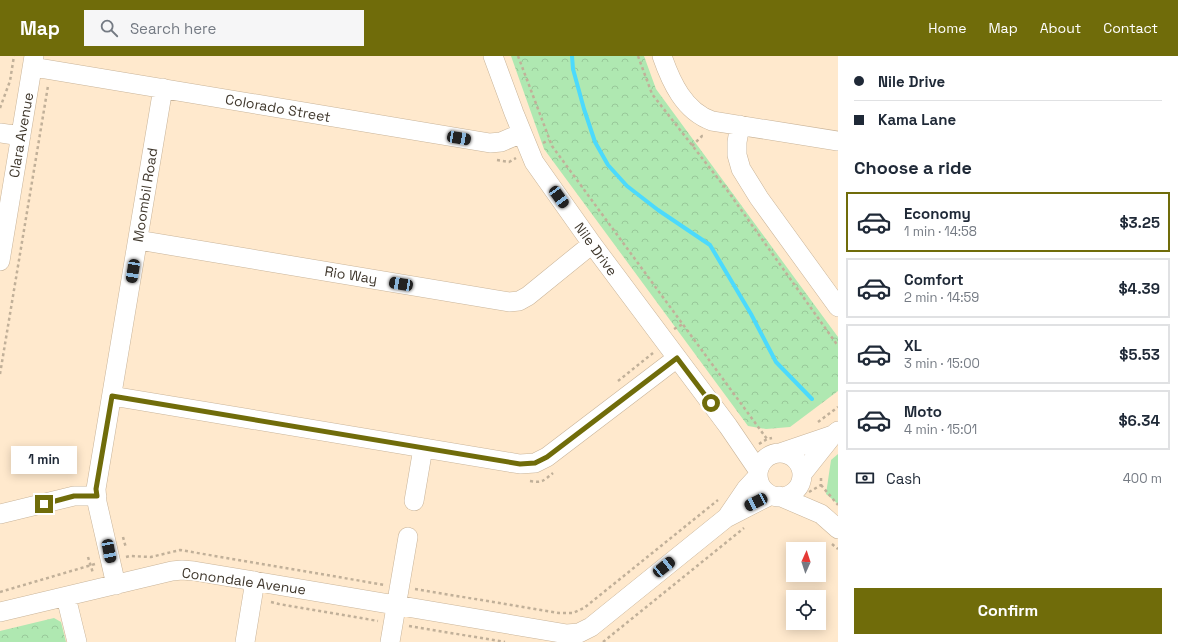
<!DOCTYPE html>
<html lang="en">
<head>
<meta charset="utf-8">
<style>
  body { margin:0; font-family:"Space Grotesk",sans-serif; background:#f6f6f7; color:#1f2937; height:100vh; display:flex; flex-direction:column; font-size:15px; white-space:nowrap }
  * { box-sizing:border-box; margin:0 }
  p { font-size:13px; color:#747a83 }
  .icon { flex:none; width:22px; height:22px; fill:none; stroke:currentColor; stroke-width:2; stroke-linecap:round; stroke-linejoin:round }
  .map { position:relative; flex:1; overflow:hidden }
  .side { display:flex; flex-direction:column; background:#fff; width:340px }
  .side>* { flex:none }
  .hud { display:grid; align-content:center; height:88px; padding:0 16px; background:#fff }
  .needle { width:26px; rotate:3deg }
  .fabs { position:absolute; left:786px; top:486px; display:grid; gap:8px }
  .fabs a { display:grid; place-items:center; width:40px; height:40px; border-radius:0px; background:#fff; box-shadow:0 2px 10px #0003; font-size:20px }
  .end { position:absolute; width:18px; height:18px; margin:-9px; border:5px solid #706c0a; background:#fff; box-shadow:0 0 0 2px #fff }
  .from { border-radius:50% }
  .bubble { position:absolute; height:28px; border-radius:0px; background:#fff; box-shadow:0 2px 10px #0003; font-size:13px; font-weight:800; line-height:28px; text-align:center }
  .car { position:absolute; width:12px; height:24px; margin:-12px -6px; border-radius:5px; box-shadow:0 0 3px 1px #0007; background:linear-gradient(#222 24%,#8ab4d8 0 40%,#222 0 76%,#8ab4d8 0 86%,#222 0) }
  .hud b { display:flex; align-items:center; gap:14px; height:38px; font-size:15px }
  .hud b+b { border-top:1px solid #e0e1e3 }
  .hud i { width:10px; height:10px; background:#1f2937 }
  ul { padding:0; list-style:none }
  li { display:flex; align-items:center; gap:12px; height:60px; margin:0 8px 6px; padding:0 8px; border:2px solid #e0e1e3; border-radius:0px }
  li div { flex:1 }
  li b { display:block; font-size:15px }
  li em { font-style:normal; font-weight:800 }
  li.on { border-color:#706c0a }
  li>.icon { width:36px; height:36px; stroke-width:1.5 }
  h2 { padding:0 16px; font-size:18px; line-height:48px }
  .pay { display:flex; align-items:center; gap:10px; height:44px; padding:0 16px; font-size:15px }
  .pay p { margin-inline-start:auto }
  .action { display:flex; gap:8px; margin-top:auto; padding:8px 16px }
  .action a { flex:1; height:46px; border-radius:0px; background:#706c0a; color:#fff; font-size:16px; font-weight:800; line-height:46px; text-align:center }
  header { display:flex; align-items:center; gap:24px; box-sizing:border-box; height:56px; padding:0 20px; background:#706c0a; color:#fff }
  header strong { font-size:19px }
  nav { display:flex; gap:22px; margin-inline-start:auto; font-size:14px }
  .search { width:280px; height:36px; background:#f6f6f7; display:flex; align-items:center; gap:10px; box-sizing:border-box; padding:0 14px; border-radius:0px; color:#747a83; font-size:15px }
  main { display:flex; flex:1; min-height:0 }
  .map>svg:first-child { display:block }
  .grass { fill:#afe8b1 }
  .forest { fill:url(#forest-crowns) }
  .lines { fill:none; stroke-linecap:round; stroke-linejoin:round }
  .stream { stroke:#4cdafc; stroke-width:4 }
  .minor-casing { stroke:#c9b499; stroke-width:20 }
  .path { stroke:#c1b099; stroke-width:2.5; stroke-dasharray:3 3; stroke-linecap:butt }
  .minor { stroke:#fff; stroke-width:19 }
  .route { stroke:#706c0a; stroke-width:5 }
  .labels { text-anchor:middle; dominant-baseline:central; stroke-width:3; stroke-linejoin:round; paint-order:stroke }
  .street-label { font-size:14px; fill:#40382d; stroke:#fff }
</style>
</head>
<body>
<header>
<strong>Map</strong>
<div class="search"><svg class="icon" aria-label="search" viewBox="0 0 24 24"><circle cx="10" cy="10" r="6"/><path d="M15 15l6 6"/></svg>Search here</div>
<nav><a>Home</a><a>Map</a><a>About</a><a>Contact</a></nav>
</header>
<main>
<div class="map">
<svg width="838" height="586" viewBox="0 0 838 586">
  <defs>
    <pattern id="forest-crowns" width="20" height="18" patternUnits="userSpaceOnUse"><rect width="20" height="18" fill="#afe8b1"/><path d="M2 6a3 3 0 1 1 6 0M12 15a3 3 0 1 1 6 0" fill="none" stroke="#98c899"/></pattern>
  </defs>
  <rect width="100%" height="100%" fill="#ffe9cd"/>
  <path class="grass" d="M838,398V448L826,438L831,404Z"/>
  <path class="forest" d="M511,0H644L656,33L838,281V335L790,371L766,373L748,370L544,93Z
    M54,562L61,566L66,586H0V575Z"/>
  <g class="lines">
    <path class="stream" d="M572,0L573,13L584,53L595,86L608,109L627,130L658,154L710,189L751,258L776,306L812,343"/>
    <g class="minor-casing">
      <path id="minor" d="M493,0L514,57L534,106L592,188L728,370L758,414
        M662,0C671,26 684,55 712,65L838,85
        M33,11L490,87L501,86L522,77
        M740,69L737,86V99L741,113L759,142L838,251
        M0,77L21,80
        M138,184L509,246L519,245L528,240L592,188
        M0,205L34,0
        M112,340L520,408L535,407L547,401L677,302
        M780,397L833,379L838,375
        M758 419a22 22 0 1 1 44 0a22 22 0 1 1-44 0Z
        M802,418L833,379
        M779,440L821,458L838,473
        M414,445L423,392
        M0,458L74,440H97
        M727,461L746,433L758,420
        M116,529L97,446L96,433L163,32
        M66,541L77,586
        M0,556L172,515L182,514L194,515L567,578L579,577L591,571L726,462L771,439
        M245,586L255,525
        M390,586L408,481"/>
    </g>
    <path class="path" d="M518,0L552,90L767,383
      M638,0L652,38L727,134L838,290
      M0,52L10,25L14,0
      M543,87L549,84
      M692,90L702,80H704
      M497,104L509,106L516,102
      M674,273L683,268
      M0,318L48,30
      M618,325L653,297
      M818,366L838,351
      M759,388L767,383L772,382
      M530,425C543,427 543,425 553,417
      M821,429L838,449
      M809,436L821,429V421
      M123,481L126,492
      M832,488L838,493
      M88,501L93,517
      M126,501L130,500L151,501L180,494L385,529
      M415,533L559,557H573L584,552L718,444
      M0,536L95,508
      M271,546L279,548L378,565
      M409,570L505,586
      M603,586L744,472"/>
    <use href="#minor" class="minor"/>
  </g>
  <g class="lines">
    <path class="route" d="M44,448L74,440H97L96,433L112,340L520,408L535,407L547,401L677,302L711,347"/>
  </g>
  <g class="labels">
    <g class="street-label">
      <text transform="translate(278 52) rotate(10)">Colorado Street</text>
      <text transform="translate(21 79) rotate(-80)">Clara Avenue</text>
      <text transform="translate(145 139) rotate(-81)">Moombil Road</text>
      <text transform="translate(596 193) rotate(54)">Nile Drive</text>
      <text transform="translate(351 219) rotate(9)">Rio Way</text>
      <text transform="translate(244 525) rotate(8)">Conondale Avenue</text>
    </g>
  </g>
</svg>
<div class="fabs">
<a><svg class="needle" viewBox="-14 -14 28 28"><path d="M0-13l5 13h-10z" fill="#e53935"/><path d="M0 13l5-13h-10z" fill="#747a83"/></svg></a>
<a><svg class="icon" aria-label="locate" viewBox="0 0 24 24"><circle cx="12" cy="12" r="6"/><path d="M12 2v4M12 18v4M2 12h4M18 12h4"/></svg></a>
</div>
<i class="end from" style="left:711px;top:347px"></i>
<i class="end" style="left:44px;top:448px"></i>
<div class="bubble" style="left:11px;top:390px;width:66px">1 min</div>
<i class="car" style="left:459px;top:82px;rotate:100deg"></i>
<i class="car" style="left:559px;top:141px;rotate:144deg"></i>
<i class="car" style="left:133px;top:215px;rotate:189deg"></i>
<i class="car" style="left:401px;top:228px;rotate:280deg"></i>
<i class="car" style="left:756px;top:446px;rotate:243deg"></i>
<i class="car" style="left:109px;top:495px;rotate:169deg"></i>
<i class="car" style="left:664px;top:511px;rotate:51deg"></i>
</div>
<section class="side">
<div class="hud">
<b><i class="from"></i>Nile Drive</b>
<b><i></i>Kama Lane</b>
</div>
<h2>Choose a ride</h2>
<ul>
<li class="on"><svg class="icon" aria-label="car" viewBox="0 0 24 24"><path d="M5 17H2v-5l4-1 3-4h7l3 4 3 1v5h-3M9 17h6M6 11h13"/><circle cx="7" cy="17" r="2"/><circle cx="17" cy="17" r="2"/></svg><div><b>Economy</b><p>1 min · 14:58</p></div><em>$3.25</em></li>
<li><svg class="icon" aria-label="car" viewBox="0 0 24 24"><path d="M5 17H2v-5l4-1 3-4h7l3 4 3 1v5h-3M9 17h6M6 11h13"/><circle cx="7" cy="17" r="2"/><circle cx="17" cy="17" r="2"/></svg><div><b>Comfort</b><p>2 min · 14:59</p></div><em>$4.39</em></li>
<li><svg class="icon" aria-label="car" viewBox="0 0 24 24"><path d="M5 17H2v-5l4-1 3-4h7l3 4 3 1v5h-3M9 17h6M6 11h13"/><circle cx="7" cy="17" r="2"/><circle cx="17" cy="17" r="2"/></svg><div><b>XL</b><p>3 min · 15:00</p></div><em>$5.53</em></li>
<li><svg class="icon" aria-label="car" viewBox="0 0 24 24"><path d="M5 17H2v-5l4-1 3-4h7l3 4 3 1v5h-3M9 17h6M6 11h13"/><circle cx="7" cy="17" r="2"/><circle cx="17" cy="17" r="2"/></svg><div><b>Moto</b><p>4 min · 15:01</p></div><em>$6.34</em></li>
</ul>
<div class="pay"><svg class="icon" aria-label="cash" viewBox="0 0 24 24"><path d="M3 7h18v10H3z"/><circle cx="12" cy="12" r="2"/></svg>Cash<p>400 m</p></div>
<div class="action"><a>Confirm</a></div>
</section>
</main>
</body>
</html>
